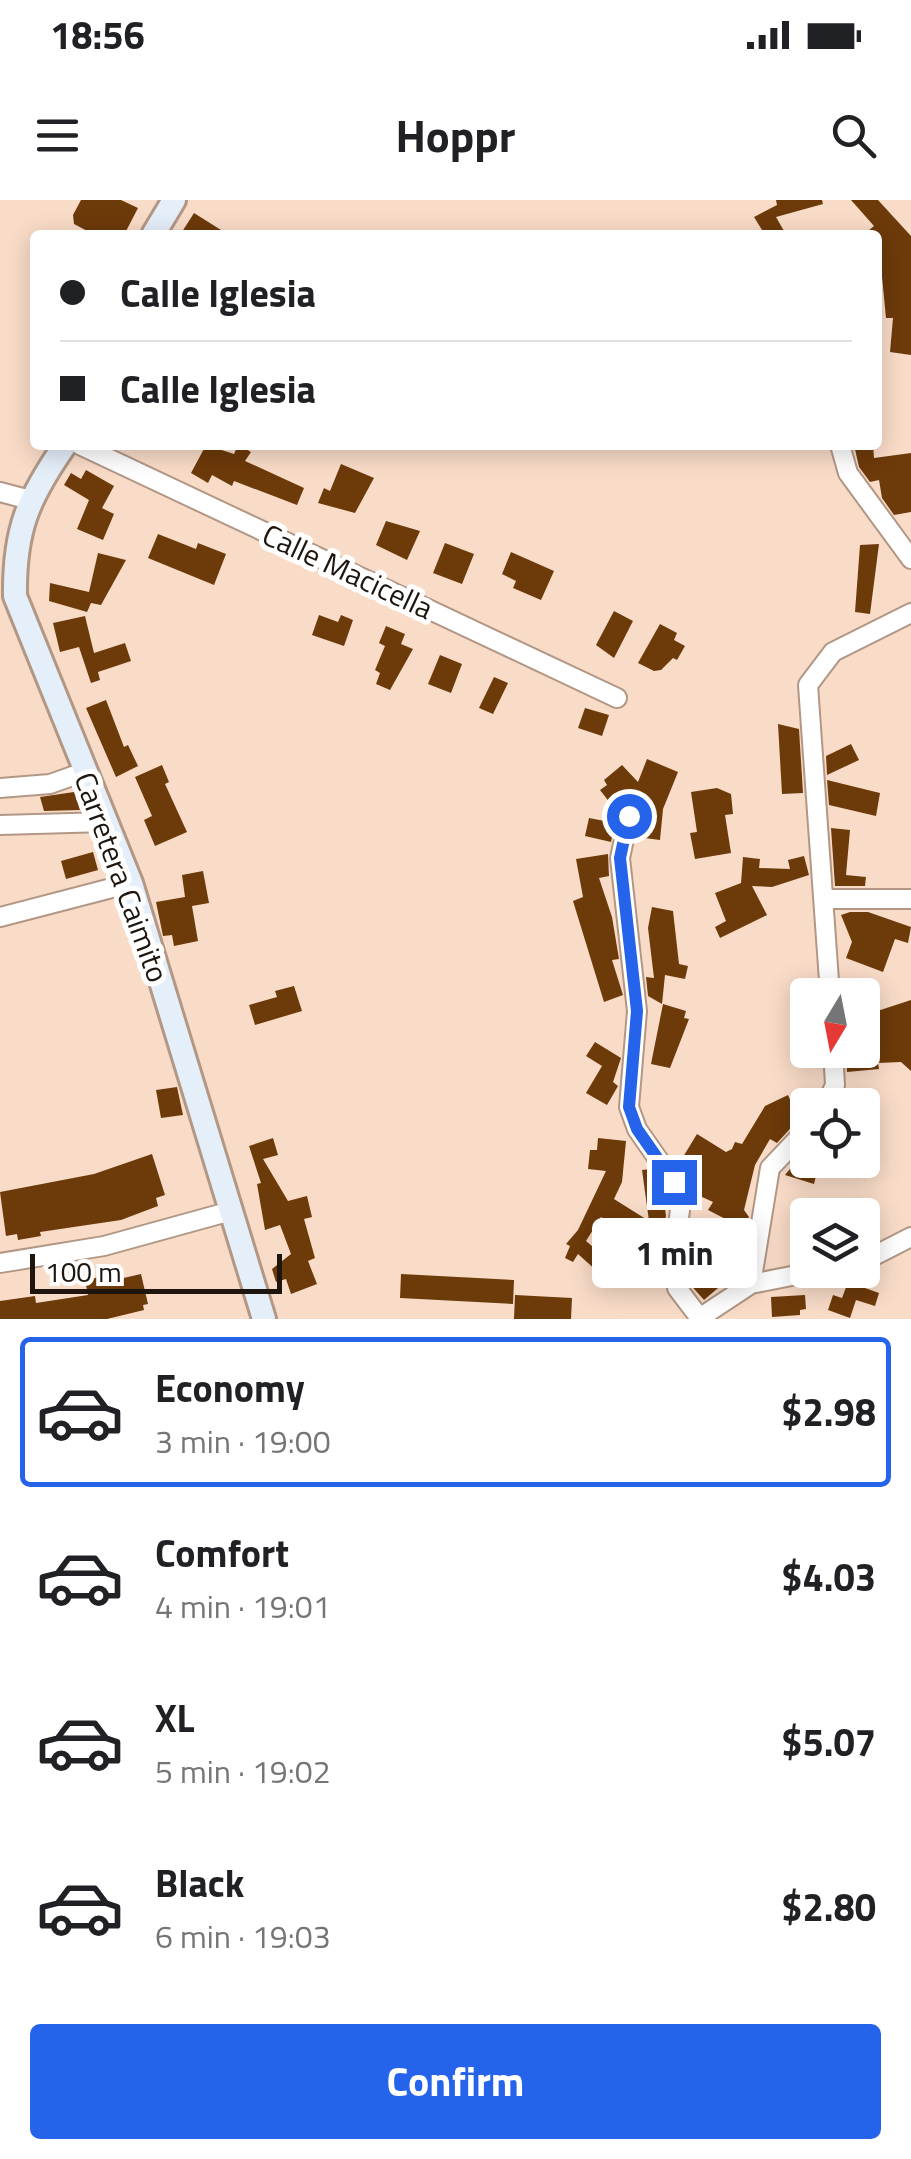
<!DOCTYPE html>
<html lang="en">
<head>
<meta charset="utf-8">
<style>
  body { margin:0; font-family:"Titillium Web",sans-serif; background:#f2f2f2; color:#202124; height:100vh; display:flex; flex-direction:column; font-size:38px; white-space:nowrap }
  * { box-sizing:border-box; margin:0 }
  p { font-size:32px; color:#757577 }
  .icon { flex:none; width:55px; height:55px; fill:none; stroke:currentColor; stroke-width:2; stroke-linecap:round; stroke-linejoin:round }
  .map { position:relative; height:1119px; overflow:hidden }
  .side { display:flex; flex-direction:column; background:#fff; flex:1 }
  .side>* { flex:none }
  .banner { position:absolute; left:30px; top:30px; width:852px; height:220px; border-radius:10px; box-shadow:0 5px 25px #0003; display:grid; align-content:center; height:220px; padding:0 30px; background:#fff }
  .needle { width:65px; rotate:190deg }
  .controls { position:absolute; left:790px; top:778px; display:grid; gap:20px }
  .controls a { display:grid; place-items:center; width:90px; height:90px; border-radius:10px; background:#fff; box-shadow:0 5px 25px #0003; font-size:50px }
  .scale { position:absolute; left:30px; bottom:25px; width:252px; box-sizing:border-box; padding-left:10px; border:5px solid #1e150e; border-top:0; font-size:28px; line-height:35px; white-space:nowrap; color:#1e150e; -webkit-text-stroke:8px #fff; paint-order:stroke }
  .end { position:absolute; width:45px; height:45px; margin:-22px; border:12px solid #2563eb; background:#fff; box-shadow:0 0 0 5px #fff }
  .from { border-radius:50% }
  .bubble { position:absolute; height:70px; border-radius:10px; background:#fff; box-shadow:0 5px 25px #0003; font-size:32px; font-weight:700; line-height:70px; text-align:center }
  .banner b { display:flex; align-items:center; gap:35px; height:95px; font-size:38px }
  .banner b+b { border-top:2px solid #e0e0e0 }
  .banner i { width:25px; height:25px; background:#202124 }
  ul { padding:18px 0 0; list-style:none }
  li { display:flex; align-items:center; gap:30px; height:150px; margin:0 20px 15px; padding:0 10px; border:5px solid transparent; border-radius:10px }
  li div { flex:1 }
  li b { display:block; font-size:38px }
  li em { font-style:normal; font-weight:700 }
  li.current { border-color:#2563eb }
  li>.icon { width:90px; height:90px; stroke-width:1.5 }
  .button { display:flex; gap:20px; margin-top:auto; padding:20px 30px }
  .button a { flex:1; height:115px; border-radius:10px; background:#2563eb; color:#fff; font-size:40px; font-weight:700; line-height:115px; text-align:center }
  .status { display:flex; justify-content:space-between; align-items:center; height:70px; padding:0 50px; background:#fff; direction:ltr }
  .status svg { height:28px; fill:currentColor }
  header { display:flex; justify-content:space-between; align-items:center; height:130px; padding:0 30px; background:#fff; font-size:45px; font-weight:700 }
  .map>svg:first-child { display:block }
  .building { fill:#6d3a0a; fill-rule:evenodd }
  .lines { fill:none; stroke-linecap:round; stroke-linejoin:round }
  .street-casing { stroke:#b29785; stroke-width:22 }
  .secondary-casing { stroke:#b29785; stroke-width:28 }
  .street { stroke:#fff; stroke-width:18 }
  .secondary { stroke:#e5effa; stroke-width:22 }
  .route { stroke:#2563eb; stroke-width:12 }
  .labels { text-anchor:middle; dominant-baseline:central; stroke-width:10; stroke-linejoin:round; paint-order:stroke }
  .street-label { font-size:30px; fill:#1e150e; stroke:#fff }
</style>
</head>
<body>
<div class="status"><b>18:56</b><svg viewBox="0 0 49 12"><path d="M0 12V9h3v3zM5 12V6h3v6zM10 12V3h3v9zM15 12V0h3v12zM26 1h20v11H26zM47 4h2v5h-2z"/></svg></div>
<header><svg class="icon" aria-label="menu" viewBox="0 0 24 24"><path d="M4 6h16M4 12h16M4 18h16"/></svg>Hoppr<svg class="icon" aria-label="search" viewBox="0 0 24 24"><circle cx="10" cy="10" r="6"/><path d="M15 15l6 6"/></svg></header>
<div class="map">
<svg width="911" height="1119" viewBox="0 0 911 1119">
  <rect width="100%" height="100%" fill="#f9dcc8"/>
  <path class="building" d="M81,0H121L138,8L124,35H95L74,24L73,15Z
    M776,0H822L823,4L776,17L784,31L765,35L754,17L777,5Z
    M851,0H878L911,36V155L890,152L893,118H886L878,35H863L874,26Z
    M194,13L229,35H180Z
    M206,245L234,254L238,245L251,252L245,261L304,288L297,305L234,281L232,286L212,275L208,283L191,273Z
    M854,245H873L874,258L911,253V312L894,315L882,298L879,280L870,282L859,267Z
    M341,264L374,278L355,313L318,303L324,288L330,291Z
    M86,270L114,286L102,308L114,314L103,340L77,329L89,300L64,285L71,273L81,279Z
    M386,321L420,331L407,360L376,345Z
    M158,334L196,349L198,343L226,354L214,385L148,358Z
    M445,343L474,354L462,384L433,373Z
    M879,344L870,414L855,412L860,345Z
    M511,352L554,371L541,400L513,388L516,381L502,374Z
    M98,353L126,360L101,405L91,403L87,412L49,401L50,383L89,392Z
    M614,411L633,421L614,458L596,445Z
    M319,415L338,422L341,415L353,420L344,446L312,435Z
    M85,416L94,453L125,443L131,461L98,472L100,480L91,483L79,447L60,452L53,423Z
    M660,424L677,433L674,440L685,446L677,460L673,458L661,470L654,471L638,463Z
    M386,426L405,434L401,444L413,449L390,490L376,484L380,473L375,470L385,446L379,443Z
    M440,455L462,464L451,493L428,484Z
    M494,477L508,483L493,514L479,508Z
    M106,500L124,547L128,545L138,566L116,577L86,508Z
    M585,508L609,515L602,536L578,528Z
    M778,524L799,529L803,593L782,594Z
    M851,544L859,560L827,575L826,556Z
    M647,559L678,572L663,609L660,640L637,637L641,618L638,607L626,604L617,612L600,590L607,585L604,580L622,565L638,582Z
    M162,565L169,582L165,584L187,632L155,646L144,620L152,616L135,577Z
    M827,580L880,593L876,616L829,605Z
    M717,588L731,594L733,614L725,615L731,653L695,659L690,633L697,632L691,592Z
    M74,592L80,610L44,611L40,597Z
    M589,618L615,623L611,642L585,636Z
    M831,628L850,630L846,675L866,677L865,686H835Z
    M93,652L98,670L66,679L61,661Z
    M608,654L609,676L599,678L612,717L619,759L612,760L623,795L604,802L573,701L583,697L576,659Z
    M804,656L809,675L772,687L752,686L767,715L720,738L715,727L726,721L715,693L741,683L743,657L760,659L759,668L790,669L788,660Z
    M203,671L209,703L192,706L198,741L174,746L172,735L163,736L156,702L185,697L182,675Z
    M652,707L673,711L679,764L688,766L685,779L665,775L662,804L648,796L646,777L654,778L648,728Z
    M850,712H868L911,727L908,743L895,739L883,772L846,758L852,742L841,715Z
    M294,786L302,811L255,825L249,805L277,797L275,791Z
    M911,800V871L901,862L878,863L879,869L847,872L846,850H862V816Z
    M663,804L686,811L684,818L689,819L670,868L651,864Z
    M595,842L621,858L613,882L618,886L607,905L586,893L602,866L586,856Z
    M177,887L183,915L161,918L156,890Z
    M788,895L799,919L777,943L770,939L755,965L744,1010L749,1017L743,1028L708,1010L713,1002L689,991L684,975L690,961L683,957L697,934L726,952L732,949L735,942L742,944L765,906Z
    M273,938L278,955L263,959L288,1001L307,996L312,1017L304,1019L315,1058L308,1061L317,1084L291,1094L286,1079L276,1082L272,1069L291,1054L280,1025L265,1030L257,984L261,983L249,946Z
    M598,938L626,941L622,982L614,999L649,1021L642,970L650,969L662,986L666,1016L655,1060L652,1046L644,1040L608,1081L578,1054L573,1062L565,1058L570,1046L566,1044L578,1030L606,971L588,969L590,950H597ZM601,1017L627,1033L606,1058L586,1041Z
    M808,947V960H820L814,984L785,975Z
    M152,954L165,995L156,998L158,1006L121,1020L40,1032L41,1036L18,1040L17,1034L6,1036L0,992L94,974Z
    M719,1034L731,1050L718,1074L725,1082L704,1100L689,1083L688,1045L697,1051Z
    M141,1074L148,1104L143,1105L144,1110L107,1119H0V1101L35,1096L36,1103L88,1095L85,1080L105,1076L106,1082Z
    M401,1074L514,1080L513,1104L400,1098Z
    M848,1082L879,1093L875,1106L856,1100L850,1118L828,1110L833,1095L842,1098Z
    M515,1095L572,1098L571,1119H514Z
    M805,1095L806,1109L800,1110V1115L772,1117L771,1097Z"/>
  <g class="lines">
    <g class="street-casing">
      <path id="street" d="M80,245L617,498
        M840,245L848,273L911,359
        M0,292L30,300
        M0,588L50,584L84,572
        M629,616L620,658L637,811L629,907L637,929L674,982L680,1010L674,1057L677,1088L699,1117
        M0,625L106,622
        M824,699H911
        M0,717L131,683
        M830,795L808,485L833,452L911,413
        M826,905L835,885L833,850
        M862,1062L911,1037
        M0,1063L104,1046L231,1011
        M751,1084L822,1070
        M698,1119L751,1084L770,968L808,928"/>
    </g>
    <g class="secondary-casing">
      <path id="secondary" d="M153,35L174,0
        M65,245C28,298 14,330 15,396L131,683L264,1119"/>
    </g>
    <use href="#street" class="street"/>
    <use href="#secondary" class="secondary"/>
  </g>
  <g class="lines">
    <path class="route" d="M629,616L620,658L637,811L629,907L637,929L674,982"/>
  </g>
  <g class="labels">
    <g class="street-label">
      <text transform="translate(348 371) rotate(25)">Calle Macicella</text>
      <text transform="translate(122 677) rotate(70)">Carretera Caimito</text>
    </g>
  </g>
</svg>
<div class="controls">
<a><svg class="needle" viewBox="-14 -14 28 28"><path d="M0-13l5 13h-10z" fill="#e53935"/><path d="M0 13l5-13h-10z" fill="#757577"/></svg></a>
<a><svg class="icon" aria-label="locate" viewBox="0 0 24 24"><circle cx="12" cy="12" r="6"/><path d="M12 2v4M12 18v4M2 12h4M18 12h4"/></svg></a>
<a><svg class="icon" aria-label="layers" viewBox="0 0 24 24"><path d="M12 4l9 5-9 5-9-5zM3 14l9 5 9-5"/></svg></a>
</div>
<div class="scale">100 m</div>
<i class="end from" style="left:629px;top:616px"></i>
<i class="end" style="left:674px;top:982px"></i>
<div class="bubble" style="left:592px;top:1018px;width:165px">1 min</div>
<div class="banner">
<b><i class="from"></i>Calle Iglesia</b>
<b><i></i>Calle Iglesia</b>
</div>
</div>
<section class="side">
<ul>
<li class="current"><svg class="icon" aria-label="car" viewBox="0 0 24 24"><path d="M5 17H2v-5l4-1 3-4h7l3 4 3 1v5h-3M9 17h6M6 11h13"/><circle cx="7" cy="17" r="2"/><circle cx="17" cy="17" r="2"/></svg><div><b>Economy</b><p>3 min · 19:00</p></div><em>$2.98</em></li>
<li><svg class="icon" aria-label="car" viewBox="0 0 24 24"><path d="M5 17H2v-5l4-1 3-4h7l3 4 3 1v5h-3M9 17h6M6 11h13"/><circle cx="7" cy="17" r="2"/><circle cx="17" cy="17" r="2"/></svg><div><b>Comfort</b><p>4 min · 19:01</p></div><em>$4.03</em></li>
<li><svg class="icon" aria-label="car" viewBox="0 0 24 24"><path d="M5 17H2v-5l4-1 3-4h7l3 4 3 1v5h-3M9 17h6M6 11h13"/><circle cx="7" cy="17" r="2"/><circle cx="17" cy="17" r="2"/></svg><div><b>XL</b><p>5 min · 19:02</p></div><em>$5.07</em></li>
<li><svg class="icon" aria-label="car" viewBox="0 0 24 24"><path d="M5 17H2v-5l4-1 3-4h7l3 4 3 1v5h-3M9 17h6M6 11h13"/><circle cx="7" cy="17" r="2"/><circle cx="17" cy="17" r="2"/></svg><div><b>Black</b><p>6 min · 19:03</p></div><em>$2.80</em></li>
</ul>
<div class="button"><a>Confirm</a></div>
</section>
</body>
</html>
